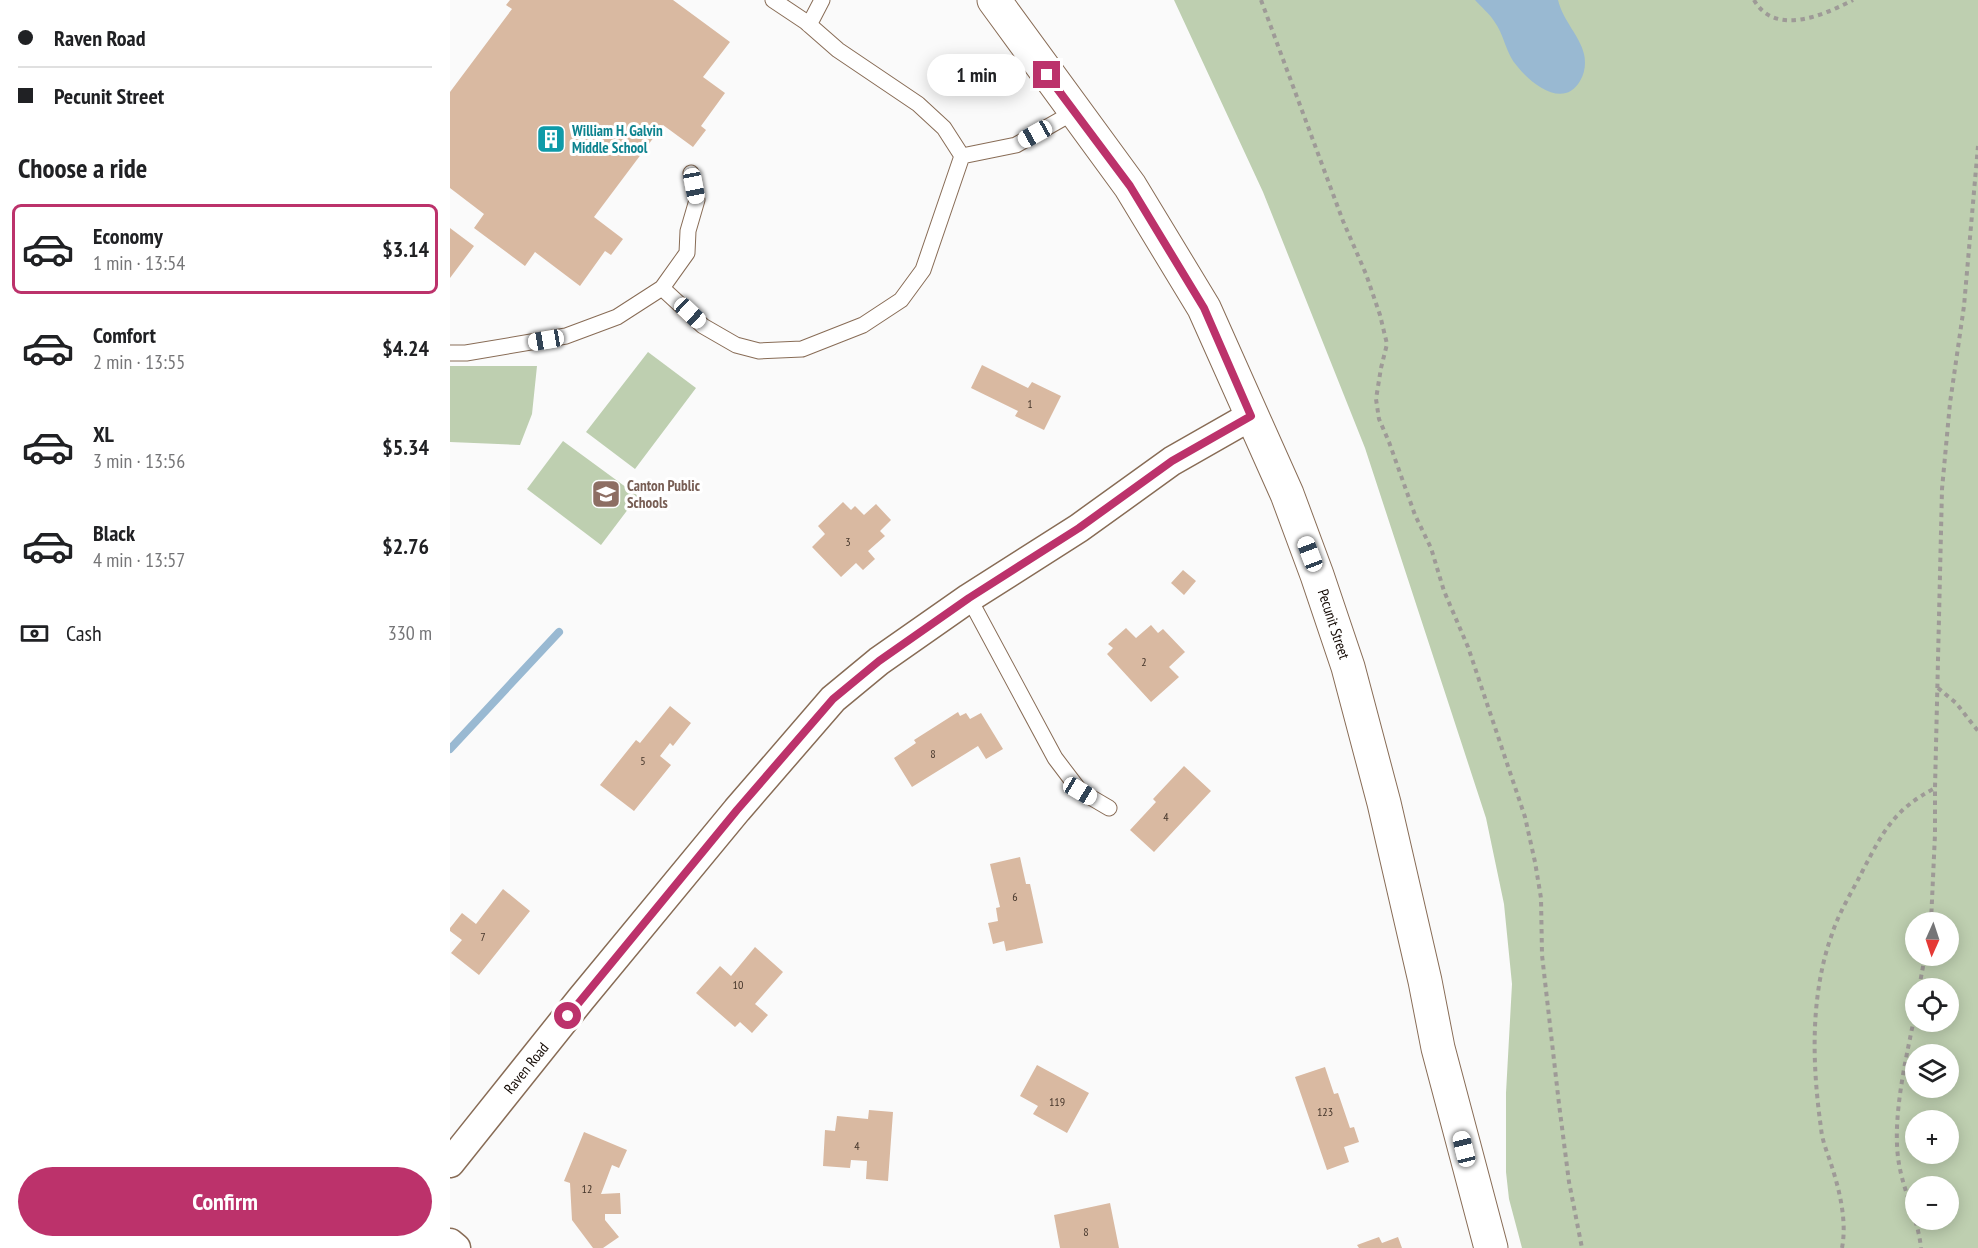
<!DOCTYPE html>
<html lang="en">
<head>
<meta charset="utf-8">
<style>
  body { margin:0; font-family:"PT Sans Narrow",sans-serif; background:#f2f2f2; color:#202124; height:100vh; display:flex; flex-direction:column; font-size:22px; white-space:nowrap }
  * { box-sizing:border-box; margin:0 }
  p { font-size:20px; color:#757577 }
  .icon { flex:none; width:33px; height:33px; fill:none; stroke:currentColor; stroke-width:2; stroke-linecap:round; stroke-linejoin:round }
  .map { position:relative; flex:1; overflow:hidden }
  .sheet { display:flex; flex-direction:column; background:#fff; width:450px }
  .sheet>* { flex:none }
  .top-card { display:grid; align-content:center; height:132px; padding:0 18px; background:#fff }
  .needle { width:39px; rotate:183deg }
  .controls { position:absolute; left:1455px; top:912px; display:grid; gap:12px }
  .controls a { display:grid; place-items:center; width:54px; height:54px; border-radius:50%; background:#fff; box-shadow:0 3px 15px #0003; font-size:30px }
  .end { position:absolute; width:27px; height:27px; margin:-14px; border:8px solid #bc326b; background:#fff; box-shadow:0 0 0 3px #fff }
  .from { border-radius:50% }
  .bubble { position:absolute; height:42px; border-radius:21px; background:#fff; box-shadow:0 3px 15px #0003; font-size:20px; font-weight:600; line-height:42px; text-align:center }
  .car { position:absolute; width:18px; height:36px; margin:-18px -9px; border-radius:8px; box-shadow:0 0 4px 2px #0007; background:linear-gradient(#fff 24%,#345 0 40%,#fff 0 76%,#345 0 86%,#fff 0) }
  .top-card b { display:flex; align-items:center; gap:21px; height:57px; font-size:22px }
  .top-card b+b { border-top:2px solid #e0e0e0 }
  .top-card i { width:15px; height:15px; background:#202124 }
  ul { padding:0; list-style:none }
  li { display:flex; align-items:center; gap:18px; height:90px; margin:0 12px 9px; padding:0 6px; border:3px solid transparent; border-radius:9px }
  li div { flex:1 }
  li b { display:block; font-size:22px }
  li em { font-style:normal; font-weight:600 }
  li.current { border-color:#bc326b }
  li>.icon { width:54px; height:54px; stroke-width:1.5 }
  h2 { padding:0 18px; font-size:27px; line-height:72px }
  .pay { display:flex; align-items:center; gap:15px; height:66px; padding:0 18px; font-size:22px }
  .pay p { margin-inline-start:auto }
  .button { display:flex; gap:12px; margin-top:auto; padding:12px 18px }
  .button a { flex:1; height:69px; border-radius:36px; background:#bc326b; color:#fff; font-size:24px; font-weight:600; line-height:69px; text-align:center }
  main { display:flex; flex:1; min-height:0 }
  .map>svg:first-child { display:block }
  .green { fill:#becfb0; fill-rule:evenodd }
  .water { fill:#99b9d2 }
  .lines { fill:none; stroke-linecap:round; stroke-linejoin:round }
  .stream { stroke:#99b9d2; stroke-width:8 }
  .building { fill:#d9b9a1 }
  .lane-casing { stroke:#886c56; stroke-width:17 }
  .street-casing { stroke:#886c56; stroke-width:31 }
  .secondary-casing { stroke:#886c56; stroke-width:35 }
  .path { stroke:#9e9a97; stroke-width:4; stroke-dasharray:4.5 4.5; stroke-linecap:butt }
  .lane { stroke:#fff; stroke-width:15 }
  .street { stroke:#fff; stroke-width:28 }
  .secondary { stroke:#fff; stroke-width:33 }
  .route { stroke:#bc326b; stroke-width:8 }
  .labels { text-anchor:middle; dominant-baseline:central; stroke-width:6; stroke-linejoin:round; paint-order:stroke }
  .number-label { font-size:12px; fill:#44352a }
  .culture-label { font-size:15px; font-weight:bold; fill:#0d838f; stroke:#fff; text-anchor:start }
  .education-label { font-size:15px; font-weight:bold; fill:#785e54; stroke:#fff; text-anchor:start }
  .street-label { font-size:15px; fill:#130903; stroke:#fff }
</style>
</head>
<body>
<main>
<section class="sheet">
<div class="top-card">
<b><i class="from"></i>Raven Road</b>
<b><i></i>Pecunit Street</b>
</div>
<h2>Choose a ride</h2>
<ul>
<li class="current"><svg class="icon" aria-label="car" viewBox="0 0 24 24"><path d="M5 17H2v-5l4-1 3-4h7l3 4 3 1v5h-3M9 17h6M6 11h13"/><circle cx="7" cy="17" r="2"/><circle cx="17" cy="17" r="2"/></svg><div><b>Economy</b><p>1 min · 13:54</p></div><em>$3.14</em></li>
<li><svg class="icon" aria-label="car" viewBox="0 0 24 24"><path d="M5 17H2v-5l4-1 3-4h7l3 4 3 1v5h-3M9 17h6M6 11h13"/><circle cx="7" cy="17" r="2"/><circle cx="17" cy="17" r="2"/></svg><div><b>Comfort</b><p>2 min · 13:55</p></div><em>$4.24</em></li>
<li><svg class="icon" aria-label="car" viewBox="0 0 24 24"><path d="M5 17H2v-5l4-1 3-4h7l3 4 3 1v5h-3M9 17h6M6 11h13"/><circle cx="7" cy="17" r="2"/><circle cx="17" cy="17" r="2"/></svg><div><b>XL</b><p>3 min · 13:56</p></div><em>$5.34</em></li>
<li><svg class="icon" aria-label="car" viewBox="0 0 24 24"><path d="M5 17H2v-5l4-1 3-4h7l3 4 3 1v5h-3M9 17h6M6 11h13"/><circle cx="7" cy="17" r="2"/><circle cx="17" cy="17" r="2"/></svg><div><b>Black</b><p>4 min · 13:57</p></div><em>$2.76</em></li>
</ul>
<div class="pay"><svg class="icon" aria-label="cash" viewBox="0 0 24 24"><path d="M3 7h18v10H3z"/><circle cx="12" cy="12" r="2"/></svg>Cash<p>330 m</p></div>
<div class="button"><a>Confirm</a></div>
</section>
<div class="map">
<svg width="1528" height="1248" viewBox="0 0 1528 1248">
  <rect width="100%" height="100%" fill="#fafafa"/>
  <path class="green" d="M724,0H1528V1248H1072L1059,1199L1056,1172V1093L1062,984L1054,904L1036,818L915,448L813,192ZM1466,922H1498V956H1466ZM1466,988H1498V1022H1466ZM1466,1054H1498V1088H1466ZM1466,1120H1498V1154H1466ZM1466,1186H1498V1220H1466Z
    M198,352L246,388L185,469L136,432Z
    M0,366H87L82,414L70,445L0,442Z
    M113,441L188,496L151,545L77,489Z"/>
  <path class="water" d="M1025,0H1108C1113,21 1130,36 1134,54C1136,63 1135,73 1130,81C1114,109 1082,85 1067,66C1056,54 1054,34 1044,21C1039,13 1031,7 1025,0Z"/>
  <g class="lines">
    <path class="stream" d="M0,749L109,632"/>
  </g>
  <path class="building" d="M60,0H223L280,42L253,77L275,93L251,126L256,130L243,147L213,125L144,217L173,239L161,255L155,251L130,286L85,252L75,266L24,228L34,214L0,188V92L62,9L56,5Z
    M0,228L24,246L0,278Z
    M532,365L578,388L582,382L611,396L594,430L565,416L568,411L521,388Z
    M393,502L401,510L405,506L414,515L426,504L441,520L430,531L435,536L418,551L425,559L413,570L406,563L391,577L362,547L375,534L368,526Z
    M733,570L746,581L734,595L721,583Z
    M701,625L708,633L713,629L735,652L719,667L729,677L701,702L657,654L663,648L658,644L676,628L686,638Z
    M220,706L241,723L223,746L220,743L210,756L221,765L184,811L150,785L186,740L190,743Z
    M508,712L510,716L516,713L520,719L531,713L553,749L536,759L528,746L462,787L444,758L466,743L464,740Z
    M734,766L761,791L704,852L680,830L706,802L703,799Z
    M570,857L576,884H580L593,943L556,951L554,941L543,944L538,923L548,921L546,908L550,907L540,864Z
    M53,889L80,911L29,975L1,953L12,940L0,931V928L12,913L26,924Z
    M305,947L333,972L305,1004L318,1015L302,1033L290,1022L285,1027L246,993L270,966L281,976Z
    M587,1065L639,1093L617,1133L583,1114L588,1106L570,1096Z
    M875,1067L884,1094L888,1093L900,1128L904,1127L909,1142L894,1147L899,1162L877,1170L845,1077Z
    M419,1110L443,1112L438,1181L416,1179L417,1161L401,1160L400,1168L373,1166L375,1130L385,1131L387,1116L418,1119Z
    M134,1132L177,1150L169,1168L162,1165L151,1194L170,1193L171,1214H155V1220L169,1237L153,1248H143L122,1220L120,1183L114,1181Z
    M660,1203L669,1248H610L604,1215Z
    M929,1237L932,1243L948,1237L952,1248H909L907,1245Z"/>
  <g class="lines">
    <g class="lane-casing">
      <path id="lane" d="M323,0L356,22L388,50L468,104L494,128L512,156
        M359,25L372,0
        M241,173L247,200L238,231L237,253L212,288L253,326L286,345L309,351L352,349L413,325L451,300L473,270L512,156L566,145L624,112
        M0,353H16L116,336L167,317L212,288
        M519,598L605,758L630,791L659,808"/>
    </g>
    <g class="street-casing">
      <path id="street" d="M0,1163L131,999L287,810L383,699L429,661L519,598L629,528L722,461L801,416
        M0,1243L6,1248"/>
    </g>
    <g class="secondary-casing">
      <path id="secondary" d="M544,0L680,186L754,308L837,494L867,575L898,667L934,803L975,981L988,1048L1041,1248"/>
    </g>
    <path class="path" d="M811,0L893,221L916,274L930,315L937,344L931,368L926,399L929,419L939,442L965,515L981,548L994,591L1018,647L1075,817L1085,862L1091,898L1092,955L1109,1104L1119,1182L1132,1248
      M1304,0C1325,37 1374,15 1403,0
      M1488,688L1506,703L1528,731
      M1481,922L1485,834V788L1492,489L1500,403L1514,306L1528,146
      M1469,988L1475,956
      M1466,1009C1457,1055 1441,1118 1449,1164C1454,1193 1468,1219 1471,1248
      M1392,1248C1397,1222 1390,1192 1382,1167C1378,1154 1372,1141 1371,1128C1362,1064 1360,995 1382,934C1389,912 1402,892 1412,872C1433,832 1443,810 1485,788"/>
    <use href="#lane" class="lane"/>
    <use href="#street" class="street"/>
    <use href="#secondary" class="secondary"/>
  </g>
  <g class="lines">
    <path class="route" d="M118,1016L287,810L383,699L429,661L519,598L629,528L722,461L801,416L754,308L680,186L597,75"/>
  </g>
  <defs>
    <g id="building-square" transform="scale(1.5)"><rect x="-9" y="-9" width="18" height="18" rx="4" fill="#0f9aa8" stroke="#fff"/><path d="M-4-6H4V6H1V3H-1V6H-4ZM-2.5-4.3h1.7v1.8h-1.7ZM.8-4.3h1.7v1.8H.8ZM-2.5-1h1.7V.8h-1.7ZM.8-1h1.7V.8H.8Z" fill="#fff"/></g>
    <g id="school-square" transform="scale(1.5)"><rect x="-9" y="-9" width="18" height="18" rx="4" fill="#8d6e63" stroke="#fff"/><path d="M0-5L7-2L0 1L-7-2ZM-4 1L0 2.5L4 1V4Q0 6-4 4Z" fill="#fff"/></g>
  </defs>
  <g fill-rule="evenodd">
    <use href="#building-square" x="101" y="139"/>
    <use href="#school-square" x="156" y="494"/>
  </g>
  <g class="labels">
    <g class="number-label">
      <text x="580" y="403">1</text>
      <text x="398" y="541">3</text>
      <text x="694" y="661">2</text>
      <text x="483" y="753">8</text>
      <text x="193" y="760">5</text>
      <text x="716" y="816">4</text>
      <text x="565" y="896">6</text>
      <text x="33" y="936">7</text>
      <text x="288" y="984">10</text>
      <text x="607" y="1101">119</text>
      <text x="875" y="1111">123</text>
      <text x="407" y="1145">4</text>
      <text x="137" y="1188">12</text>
      <text x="636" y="1231">8</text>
    </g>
    <g class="culture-label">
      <text x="122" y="130">William H. Galvin<tspan x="122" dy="17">Middle School</tspan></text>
    </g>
    <g class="education-label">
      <text x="177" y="485">Canton Public<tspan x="177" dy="17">Schools</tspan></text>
    </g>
    <g class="street-label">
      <text transform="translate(884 624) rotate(72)">Pecunit Street</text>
      <text transform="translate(76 1068) rotate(-51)">Raven Road</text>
    </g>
  </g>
</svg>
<div class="controls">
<a><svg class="needle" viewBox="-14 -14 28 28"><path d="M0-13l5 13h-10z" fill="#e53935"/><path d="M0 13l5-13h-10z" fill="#757577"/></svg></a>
<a><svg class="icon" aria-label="locate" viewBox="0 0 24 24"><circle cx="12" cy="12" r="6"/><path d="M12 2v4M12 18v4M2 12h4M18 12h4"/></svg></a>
<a><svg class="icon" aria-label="layers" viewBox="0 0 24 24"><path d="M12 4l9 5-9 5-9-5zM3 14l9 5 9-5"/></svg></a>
<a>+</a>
<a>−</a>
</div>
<i class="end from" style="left:118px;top:1016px"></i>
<i class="end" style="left:597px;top:75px"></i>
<div class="bubble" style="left:477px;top:54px;width:99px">1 min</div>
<i class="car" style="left:585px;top:134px;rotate:241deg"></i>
<i class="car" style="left:244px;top:186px;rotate:169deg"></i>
<i class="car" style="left:240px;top:313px;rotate:133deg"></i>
<i class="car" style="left:96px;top:340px;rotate:260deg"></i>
<i class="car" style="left:860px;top:554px;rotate:339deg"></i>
<i class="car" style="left:630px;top:791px;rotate:121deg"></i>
<i class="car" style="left:1014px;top:1149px;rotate:346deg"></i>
</div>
</main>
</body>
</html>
